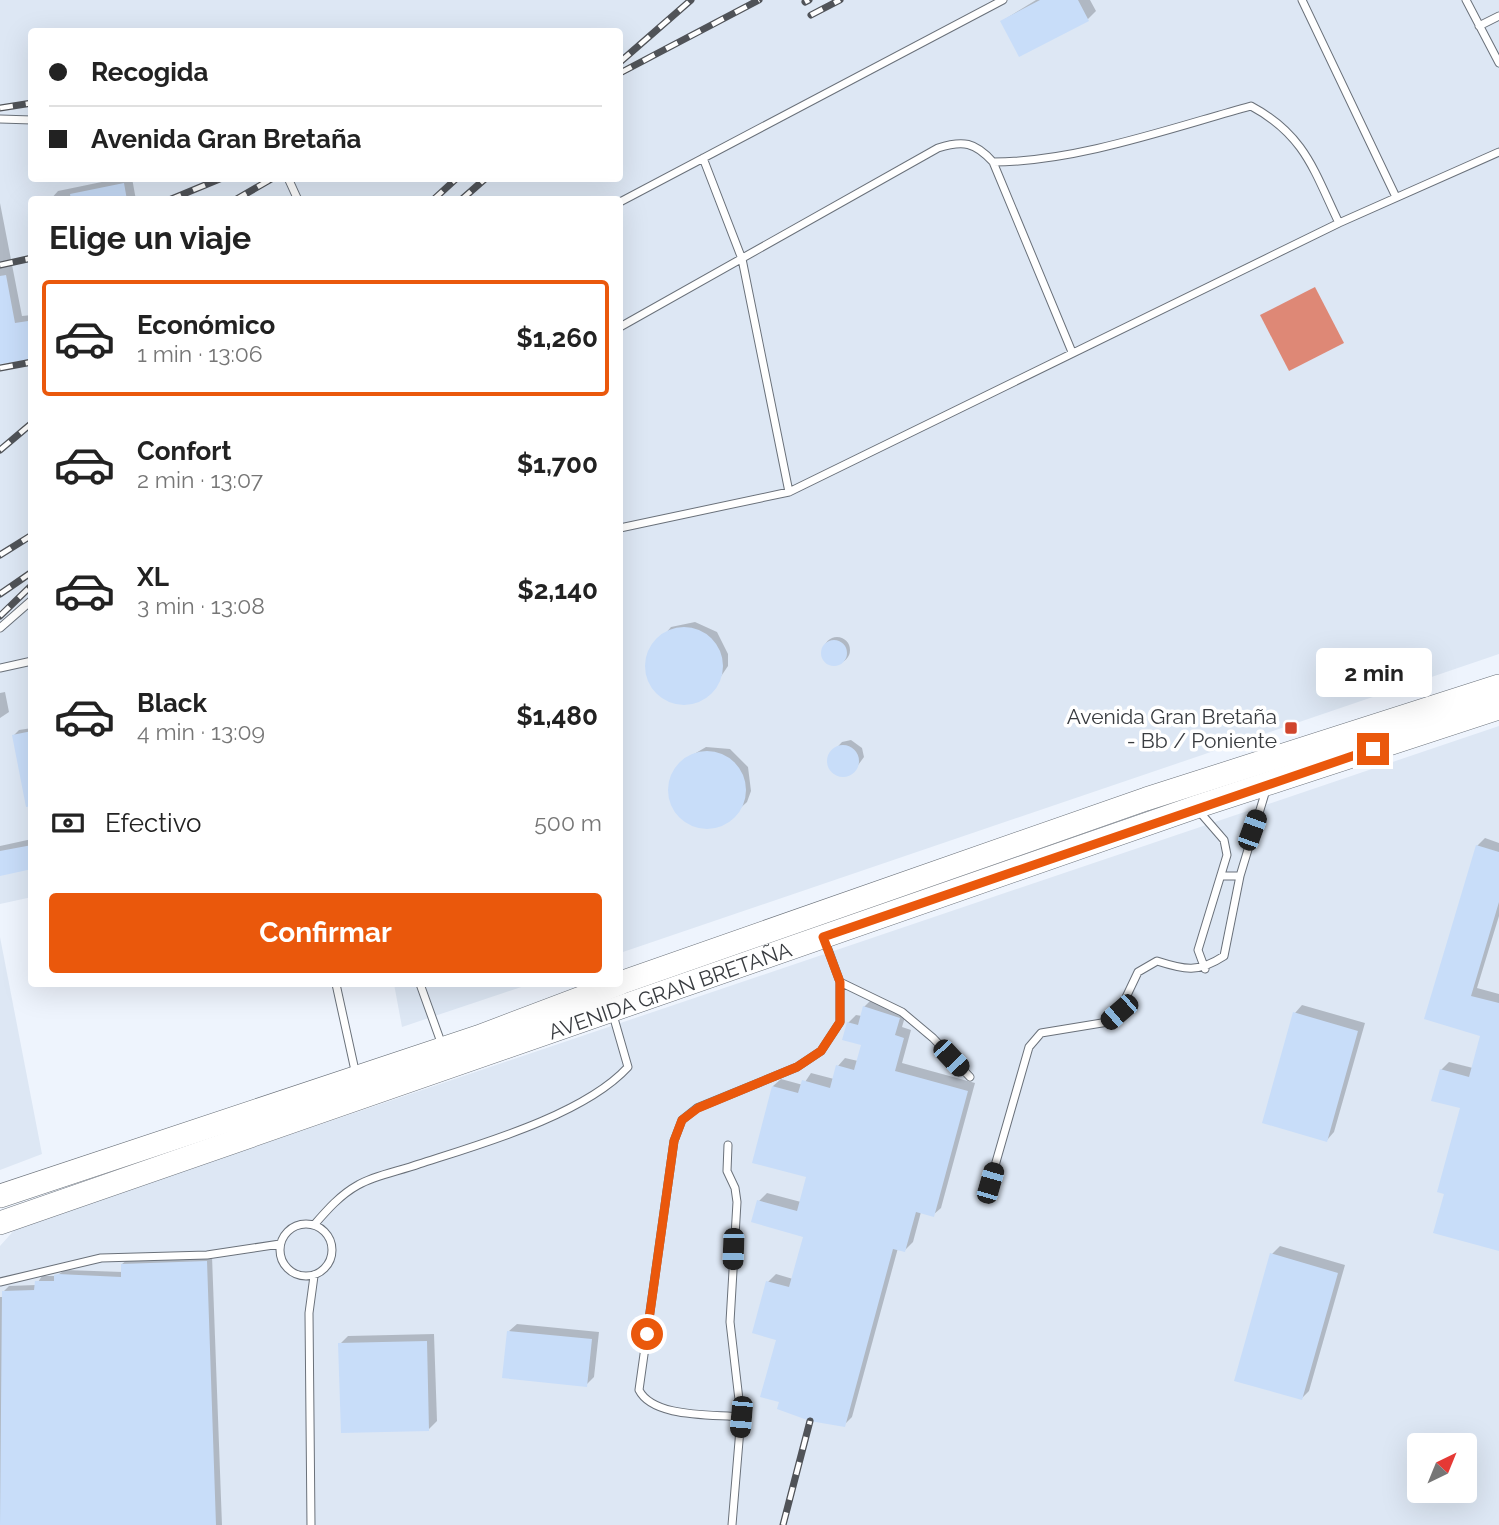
<!DOCTYPE html>
<html lang="es">
<head>
<meta charset="utf-8">
<style>
  body { margin:0; font-family:Raleway,sans-serif; background:#f2f2f2; color:#222; height:100vh; display:flex; flex-direction:column; font-size:26px; white-space:nowrap }
  * { box-sizing:border-box; margin:0 }
  p { font-size:23px; color:#767676 }
  .icon { flex:none; width:38px; height:38px; fill:none; stroke:currentColor; stroke-width:2; stroke-linecap:round; stroke-linejoin:round }
  .map { position:relative; flex:1; overflow:hidden }
  .panel { position:absolute; left:28px; top:196px; width:595px; height:791px; display:flex; flex-direction:column; background:#fff; border-radius:7px; box-shadow:0 7px 28px #0002 }
  .panel>* { flex:none }
  .banner { position:absolute; left:28px; top:28px; width:595px; height:154px; border-radius:7px; box-shadow:0 7px 28px #0002; display:grid; align-content:center; height:154px; padding:0 21px; background:#fff }
  .needle { width:46px; rotate:43deg }
  .controls { position:absolute; left:1407px; top:1433px; display:grid; gap:14px }
  .controls a { display:grid; place-items:center; width:70px; height:70px; border-radius:7px; background:#fff; box-shadow:0 7px 28px #0002; font-size:35px }
  .end { position:absolute; width:32px; height:32px; margin:-16px; border:9px solid #ea580c; background:#fff; box-shadow:0 0 0 4px #fff }
  .from { border-radius:50% }
  .bubble { position:absolute; height:49px; border-radius:7px; background:#fff; box-shadow:0 7px 28px #0002; font-size:23px; font-weight:700; line-height:49px; text-align:center }
  .car { position:absolute; width:21px; height:42px; margin:-21px -10px; border-radius:9px; box-shadow:0 0 5px 2px #0007; background:linear-gradient(#222 24%,#8ab4d8 0 40%,#222 0 76%,#8ab4d8 0 86%,#222 0) }
  .banner b { display:flex; align-items:center; gap:24px; height:66px; font-size:26px }
  .banner b+b { border-top:2px solid #e0e0e0 }
  .banner i { width:18px; height:18px; background:#222 }
  ul { padding:0; list-style:none }
  li { display:flex; align-items:center; gap:21px; height:116px; margin:0 14px 10px; padding:0 7px; border:4px solid transparent; border-radius:7px }
  li div { flex:1 }
  li b { display:block; font-size:26px }
  li em { font-style:normal; font-weight:700 }
  li.current { border-color:#ea580c }
  li>.icon { width:63px; height:63px; stroke-width:1.5 }
  h2 { padding:0 21px; font-size:32px; line-height:84px }
  .pay { display:flex; align-items:center; gap:18px; height:77px; padding:0 21px; font-size:26px }
  .pay p { margin-inline-start:auto }
  .action { display:flex; gap:14px; margin-top:auto; padding:14px 21px }
  .action a { flex:1; height:80px; border-radius:7px; background:#ea580c; color:#fff; font-size:28px; font-weight:700; line-height:80px; text-align:center }
  .map>svg:first-child { display:block }
  .built { fill:#dde7f4; fill-rule:evenodd }
  .water { fill:#de8876 }
  .shadow { fill:#0003 }
  .building { fill:#c8ddf9 }
  .lines { fill:none; stroke-linecap:round; stroke-linejoin:round }
  .service-casing { stroke:#6a717a; stroke-width:9 }
  .primary-casing { stroke:#6a717a; stroke-width:24 }
  .service { stroke:#fff; stroke-width:7 }
  .primary { stroke:#fff; stroke-width:23 }
  .rail-casing { stroke:#505358; stroke-width:7 }
  .rail { stroke:#fff; stroke-width:4.5; stroke-dasharray:13; stroke-linecap:butt }
  .route { stroke:#ea580c; stroke-width:9 }
  .poi-dot { fill:#d0452c; stroke:#fff; stroke-width:2.5 }
  .labels { text-anchor:middle; dominant-baseline:central; stroke-width:7; stroke-linejoin:round; paint-order:stroke }
  .poi-label { font-size:21px; fill:#393c40; stroke:#fff; text-anchor:end }
  .street-label { font-size:21px; fill:#393c40; stroke:#fff }
</style>
</head>
<body>
<div class="map">
<svg width="1499" height="1525" viewBox="0 0 1499 1525">
  <rect width="100%" height="100%" fill="#eef4fd"/>
  <path class="built" d="M0,0H1499V654L620,953V200H32V897L0,904ZM32,32H620V178H32Z
    M1499,726V1525H0V1246L17,1227ZM1419,1446H1465V1491H1419Z
    M0,937L42,1154L0,1170Z
    M394,984H530L402,1027Z"/>
  <path class="water" d="M1315,287L1344,343L1289,371L1260,315Z"/>
  <path class="shadow" d="M1036,0H1090L1096,11L1088,19L1020,55L1002,21Z
    M121,178H132L136,200H50L58,191Z
    M0,203L22,316L32,315V357L0,362Z
    M695,622L717,632L728,654V666L709,694L686,703L662,697L654,688L646,665L649,653L671,627Z
    M824 650a13 13 0 1 1 26 0a13 13 0 1 1-26 0Z
    M5,692L9,712L0,718V693Z
    M32,728V785L13,736L19,730Z
    M851,740L862,748L864,757L853,772L839,775L831,770L829,756L842,742Z
    M706,747L730,749L748,767L751,791L747,802L722,825L697,826L677,812L671,802L672,777L684,760Z
    M1485,838L1499,843V916L1477,988L1499,994V1249L1446,1193L1462,1107L1441,1070L1449,1062L1473,1068L1482,1035L1426,1018L1477,846Z
    M32,839V868L0,874V846Z
    M872,999L907,1010L902,1027L911,1030L902,1063L975,1083L941,1208L933,1215L921,1212L913,1242L905,1250L898,1248L852,1417L844,1425L781,1400L778,1339L768,1282L776,1274L793,1279L805,1235L759,1201L767,1193L801,1202L808,1176L773,1086L781,1079L803,1085L811,1073L834,1079L838,1066L845,1058L858,1061L863,1044L848,1023L856,1015L862,1016L864,1007Z
    M1302,1005L1365,1023L1334,1132L1327,1140L1295,1013Z
    M1280,1246L1345,1265L1309,1391L1302,1398L1272,1254Z
    M212,1256L222,1525H0V1297H3V1292L9,1286L36,1285L42,1276H56L65,1270L123,1272L122,1264L128,1259Z
    M517,1324L599,1332L594,1377L586,1385L509,1331Z
    M434,1334L437,1421L429,1429L340,1344L348,1336Z"/>
  <path class="building" d="M1040,0H1078L1089,21L1019,57L1000,21Z
    M124,183L127,200H71L70,194Z
    M6,275L15,323L28,321L32,359L0,364V276Z
    M645 666a39 39 0 1 1 78 0a39 39 0 1 1-78 0Z
    M821 653a13 13 0 1 1 26 0a13 13 0 1 1-26 0Z
    M32,731V806L26,807L12,735Z
    M827 761a16 16 0 1 1 32 0a16 16 0 1 1-32 0Z
    M668 790a39 39 0 1 1 78 0a39 39 0 1 1-78 0Z
    M32,845V869L0,876V851Z
    M1476,845L1499,852V902L1471,996L1499,1003V1251L1433,1233L1444,1194L1437,1192L1460,1108L1431,1101L1440,1069L1469,1077L1480,1036L1424,1019Z
    M863,1006L900,1018L895,1035L904,1038L895,1071L968,1091L934,1217L916,1212L905,1252L893,1249L845,1427L810,1421L777,1409L779,1402L760,1397L776,1340L752,1333L766,1281L789,1287L803,1237L751,1222L757,1200L797,1211L806,1177L752,1163L772,1086L798,1093L802,1080L830,1088L836,1065L854,1070L861,1045L842,1040L847,1022L858,1025Z
    M1293,1012L1358,1031L1327,1142L1262,1123Z
    M1270,1253L1338,1273L1302,1400L1234,1381Z
    M207,1261L216,1525H0L2,1291L34,1290L35,1281H54V1275L58,1274L121,1277V1264Z
    M507,1331L592,1339L587,1387L502,1378Z
    M427,1341L429,1431L341,1433L338,1343Z"/>
  <g class="lines">
    <g class="service-casing">
      <path id="service" d="M1302,0L1396,197
        M1466,0L1499,63
        M1479,26L1499,16
        M0,119L32,120
        M703,158L742,259L789,492
        M993,162C1076,162 1171,128 1251,106C1305,135 1314,171 1339,223
        M288,178L298,200
        M620,202L1003,0
        M620,327L938,148C963,140 975,142 993,162L1072,352
        M620,528L789,492L1339,223L1499,152
        M0,628L32,600
        M0,668L32,661
        M1198,810L1224,840L1227,855L1198,950L1205,969
        M1221,876H1240
        M840,982L902,1012L933,1038L970,1077
        M336,984L356,1075
        M420,984L442,1045
        M728,1145L727,1171L735,1188L737,1202L730,1322L741,1417L732,1525
        M990,1183L1029,1047L1041,1033L1108,1022L1119,1012L1138,972L1157,961C1185,970 1198,973 1224,956L1240,876L1266,790
        M280 1250a26 26 0 1 1 52 0a26 26 0 1 1-52 0Z
        M314,1225C327,1210 340,1195 358,1185C375,1175 400,1171 419,1164C481,1144 584,1115 628,1067L613,1015
        M0,1282L101,1258L207,1255L280,1244
        M741,1417C712,1414 653,1418 639,1390L674,1141L682,1120L697,1108L797,1067L821,1051L840,1022V982L825,941
        M311,1525L309,1313L314,1276"/>
    </g>
    <g class="primary-casing">
      <g id="primary">
        <path d="M620,983L1146,799L1499,686"/>
        <path d="M0,1196L478,1037L618,984"/>
        <path id="s1" d="M0,1223L1196,807L1499,708"/>
      </g>
    </g>
    <use href="#service" class="service"/>
    <use href="#primary" class="primary"/>
    <g class="rail-casing">
      <path id="rail" d="M805,2L809,0
        M811,15L840,0
        M620,62L691,0
        M620,73L759,0
        M0,108L32,103
        M169,200L222,178
        M235,200L273,178
        M433,200L457,178
        M461,200L486,178
        M0,265L32,258
        M0,368L32,362
        M0,450L32,423
        M0,555L32,535
        M0,594L32,572
        M0,616L32,585
        M783,1525L810,1421"/>
    </g>
    <use href="#rail" class="rail"/>
  </g>
  <g class="lines">
    <path class="route" d="M647,1334L674,1141L682,1120L698,1108L797,1067L821,1051L840,1022V982L823,937L1373,749"/>
  </g>
  <rect class="poi-dot" x="1284" y="721" width="14" height="14" rx="3.5"/>
  <g class="labels">
    <g class="poi-label">
      <text x="1277" y="716">Avenida Gran Bretaña<tspan x="1277" dy="24">- Bb / Poniente</tspan></text>
    </g>
    <g class="street-label">
      <text stroke="none"><textPath href="#s1" startOffset="709">AVENIDA GRAN BRETAÑA</textPath></text>
    </g>
  </g>
</svg>
<div class="controls">
<a><svg class="needle" viewBox="-14 -14 28 28"><path d="M0-13l5 13h-10z" fill="#e53935"/><path d="M0 13l5-13h-10z" fill="#767676"/></svg></a>
</div>
<i class="end from" style="left:647px;top:1334px"></i>
<i class="end" style="left:1373px;top:749px"></i>
<div class="bubble" style="left:1316px;top:648px;width:116px">2 min</div>
<i class="car" style="left:1252px;top:830px;rotate:20deg"></i>
<i class="car" style="left:1119px;top:1012px;rotate:229deg"></i>
<i class="car" style="left:951px;top:1058px;rotate:137deg"></i>
<i class="car" style="left:990px;top:1183px;rotate:16deg"></i>
<i class="car" style="left:733px;top:1249px;rotate:182deg"></i>
<i class="car" style="left:741px;top:1417px;rotate:185deg"></i>
<div class="banner">
<b><i class="from"></i>Recogida</b>
<b><i></i>Avenida Gran Bretaña</b>
</div>
<section class="panel">
<h2>Elige un viaje</h2>
<ul>
<li class="current"><svg class="icon" aria-label="car" viewBox="0 0 24 24"><path d="M5 17H2v-5l4-1 3-4h7l3 4 3 1v5h-3M9 17h6M6 11h13"/><circle cx="7" cy="17" r="2"/><circle cx="17" cy="17" r="2"/></svg><div><b>Económico</b><p>1 min · 13:06</p></div><em>$1,260</em></li>
<li><svg class="icon" aria-label="car" viewBox="0 0 24 24"><path d="M5 17H2v-5l4-1 3-4h7l3 4 3 1v5h-3M9 17h6M6 11h13"/><circle cx="7" cy="17" r="2"/><circle cx="17" cy="17" r="2"/></svg><div><b>Confort</b><p>2 min · 13:07</p></div><em>$1,700</em></li>
<li><svg class="icon" aria-label="car" viewBox="0 0 24 24"><path d="M5 17H2v-5l4-1 3-4h7l3 4 3 1v5h-3M9 17h6M6 11h13"/><circle cx="7" cy="17" r="2"/><circle cx="17" cy="17" r="2"/></svg><div><b>XL</b><p>3 min · 13:08</p></div><em>$2,140</em></li>
<li><svg class="icon" aria-label="car" viewBox="0 0 24 24"><path d="M5 17H2v-5l4-1 3-4h7l3 4 3 1v5h-3M9 17h6M6 11h13"/><circle cx="7" cy="17" r="2"/><circle cx="17" cy="17" r="2"/></svg><div><b>Black</b><p>4 min · 13:09</p></div><em>$1,480</em></li>
</ul>
<div class="pay"><svg class="icon" aria-label="cash" viewBox="0 0 24 24"><path d="M3 7h18v10H3z"/><circle cx="12" cy="12" r="2"/></svg>Efectivo<p>500 m</p></div>
<div class="action"><a>Confirmar</a></div>
</section>
</div>
</body>
</html>
